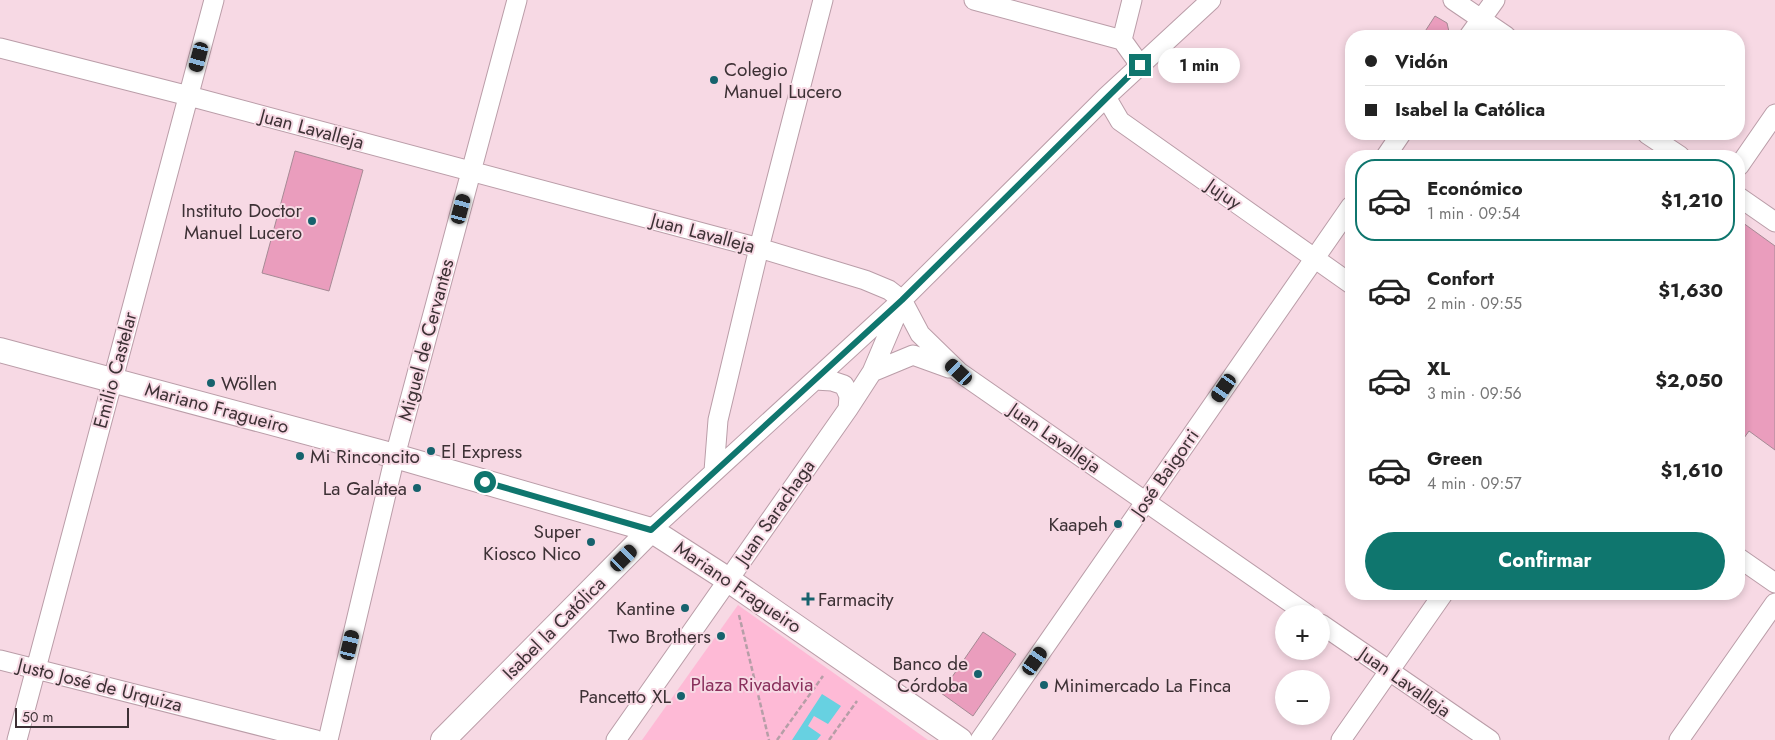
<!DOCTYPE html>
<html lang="es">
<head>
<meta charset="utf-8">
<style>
  body { margin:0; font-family:Jost,sans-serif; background:#f6f6f6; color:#222; height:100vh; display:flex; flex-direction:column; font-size:19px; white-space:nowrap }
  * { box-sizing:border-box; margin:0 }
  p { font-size:16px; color:#767676 }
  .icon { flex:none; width:28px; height:28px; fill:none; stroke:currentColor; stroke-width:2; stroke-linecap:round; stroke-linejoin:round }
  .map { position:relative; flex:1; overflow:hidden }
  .details { position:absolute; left:1345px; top:150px; width:400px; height:450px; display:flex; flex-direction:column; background:#fff; border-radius:20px; box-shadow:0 2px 8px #0003 }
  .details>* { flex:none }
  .top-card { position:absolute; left:1345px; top:30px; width:400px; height:110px; border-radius:20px; box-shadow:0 2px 8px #0003; display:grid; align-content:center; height:110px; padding:0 20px; background:#fff }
  .buttons { position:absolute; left:1275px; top:605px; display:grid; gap:10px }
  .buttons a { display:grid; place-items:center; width:55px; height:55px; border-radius:50%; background:#fff; box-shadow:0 2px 8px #0003; font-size:25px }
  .scale { position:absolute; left:15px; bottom:12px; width:114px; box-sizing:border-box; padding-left:5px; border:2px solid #3d3135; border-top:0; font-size:14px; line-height:18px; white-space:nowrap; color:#3d3135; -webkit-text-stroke:4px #f7d9e4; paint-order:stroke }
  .end { position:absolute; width:22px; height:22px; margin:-11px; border:6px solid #0f766e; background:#fff; box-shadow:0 0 0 2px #fff }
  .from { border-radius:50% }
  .bubble { position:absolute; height:35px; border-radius:18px; background:#fff; box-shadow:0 2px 8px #0003; font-size:16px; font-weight:700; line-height:35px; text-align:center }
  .car { position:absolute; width:15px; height:30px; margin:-15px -8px; border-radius:6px; box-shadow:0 0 4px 1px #0007; background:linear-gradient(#222 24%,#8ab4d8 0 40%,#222 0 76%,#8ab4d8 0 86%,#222 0) }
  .top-card b { display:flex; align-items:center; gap:18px; height:48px; font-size:19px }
  .top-card b+b { border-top:1px solid #e0e0e0 }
  .top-card i { width:12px; height:12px; background:#222 }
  ul { padding:9px 0 0; list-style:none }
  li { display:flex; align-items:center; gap:15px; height:82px; margin:0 10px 8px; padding:0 10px; border:2px solid transparent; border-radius:20px }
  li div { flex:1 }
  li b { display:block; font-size:19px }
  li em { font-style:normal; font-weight:700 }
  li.on { border-color:#0f766e }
  li>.icon { width:45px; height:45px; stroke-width:1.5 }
  .action { display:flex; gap:10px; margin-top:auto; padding:10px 20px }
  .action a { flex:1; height:58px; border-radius:30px; background:#0f766e; color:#fff; font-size:20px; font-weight:700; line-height:58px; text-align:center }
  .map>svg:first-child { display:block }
  .green { fill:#febad6 }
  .water { fill:#67d1e1 }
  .building { fill:#ea9dbd; stroke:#a68a95 }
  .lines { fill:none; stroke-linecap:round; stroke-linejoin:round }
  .minor-casing { stroke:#ba9da8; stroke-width:21 }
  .major-casing { stroke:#ba9da8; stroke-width:26 }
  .path { stroke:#b69ea7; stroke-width:2.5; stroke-dasharray:5 2.5; stroke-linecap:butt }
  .minor { stroke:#fff; stroke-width:19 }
  .major { stroke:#fff; stroke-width:24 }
  .route { stroke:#0f766e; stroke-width:6 }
  .poi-dot { fill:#16626d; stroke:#f7d9e4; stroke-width:2 }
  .labels { text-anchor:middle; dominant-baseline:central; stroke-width:4; stroke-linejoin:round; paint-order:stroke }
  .poi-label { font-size:19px; fill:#3d3135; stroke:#f7d9e4; text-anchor:end }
  .street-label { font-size:19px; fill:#3d3135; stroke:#f7d9e4 }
  .park-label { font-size:19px; fill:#89305c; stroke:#f7d9e4 }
</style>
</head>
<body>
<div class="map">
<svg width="1775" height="740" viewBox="0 0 1775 740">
  <rect width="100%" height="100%" fill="#f7d9e4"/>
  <path class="green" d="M738,605L928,740H642Z"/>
  <path class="water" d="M822,694L841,706L828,724L814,716L808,726L821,735L817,740H792Z"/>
  <path class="building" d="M1435,16L1447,23L1450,36H1422Z
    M295,151L363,170L329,291L262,273Z
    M1739,220L1775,246V450L1749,431L1739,445Z
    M983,632L1016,654L973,716L941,693Z"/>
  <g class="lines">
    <g class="minor-casing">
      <path id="minor" d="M974,0L1122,40L1140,65
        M1453,0L1506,36
        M1469,36L1495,0
        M1122,40L1132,0
        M0,48L189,96L759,248L865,280L889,290L902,300L920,334L959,372L1307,614
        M1106,97L1120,121L1351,284
        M1647,134L1680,156
        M1386,156L1401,134
        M1739,166L1775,114
        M1739,197L1775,222
        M872,372L913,355L949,368
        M815,380L832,381L844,385L849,396L848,409
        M714,471L718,420L759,248L823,0
        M651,530L902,300L1106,97L1211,0
        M1739,558L1775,583
        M1321,624L1490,740
        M0,660L316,740
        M17,740L214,0
        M328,740L395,456L517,0
        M616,740L848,409L872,372L900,306
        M980,740L1351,206
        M1341,740L1443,594
        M1679,740L1775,603"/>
    </g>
    <g class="major-casing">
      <path id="major" d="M0,350L395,456L651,530L727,579L960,740
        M443,740L651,530"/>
    </g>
    <path class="path" d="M739,615L769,740
      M777,740L823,676
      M829,740L857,701"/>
    <use href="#minor" class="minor"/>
    <use href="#major" class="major"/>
  </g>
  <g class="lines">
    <path class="route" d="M485,482L651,530L902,300L1140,65"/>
  </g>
  <g class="poi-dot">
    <circle cx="714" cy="80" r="5"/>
    <circle cx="312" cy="221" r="5"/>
    <circle cx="211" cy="383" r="5"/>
    <circle cx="431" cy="451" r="5"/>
    <circle cx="300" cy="456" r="5"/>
    <circle cx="417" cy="488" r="5"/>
    <circle cx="1118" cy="524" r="5"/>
    <circle cx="591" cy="542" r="5"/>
    <path d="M805.5 591.5h5v5h5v5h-5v5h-5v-5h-5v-5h5z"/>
    <circle cx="685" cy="608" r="5"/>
    <circle cx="721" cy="636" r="5"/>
    <circle cx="978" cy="674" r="5"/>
    <circle cx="1044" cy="685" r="5"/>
    <circle cx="681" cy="696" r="5"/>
  </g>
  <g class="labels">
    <g class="poi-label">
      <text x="724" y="69" text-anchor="start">Colegio<tspan x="724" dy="22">Manuel Lucero</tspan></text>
      <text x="302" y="210">Instituto Doctor<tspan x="302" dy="22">Manuel Lucero</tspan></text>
      <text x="221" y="383" text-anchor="start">Wöllen</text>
      <text x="441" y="451" text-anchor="start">El Express</text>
      <text x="310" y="456" text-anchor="start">Mi Rinconcito</text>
      <text x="407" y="488">La Galatea</text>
      <text x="1108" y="524">Kaapeh</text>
      <text x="581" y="531">Super<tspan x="581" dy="22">Kiosco Nico</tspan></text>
      <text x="818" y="599" text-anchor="start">Farmacity</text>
      <text x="675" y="608">Kantine</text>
      <text x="711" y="636">Two Brothers</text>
      <text x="968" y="663">Banco de<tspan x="968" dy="22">Córdoba</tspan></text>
      <text x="1054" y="685" text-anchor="start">Minimercado La Finca</text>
      <text x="671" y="696">Pancetto XL</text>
    </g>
    <g class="street-label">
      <text transform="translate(312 129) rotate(15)">Juan Lavalleja</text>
      <text transform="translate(1224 194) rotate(35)">Jujuy</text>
      <text transform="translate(703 233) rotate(15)">Juan Lavalleja</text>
      <text transform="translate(426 340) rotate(-75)">Miguel de Cervantes</text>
      <text transform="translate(115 370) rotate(-75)">Emilio Castelar</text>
      <text transform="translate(217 408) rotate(15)">Mariano Fragueiro</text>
      <text transform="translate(1055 438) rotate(35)">Juan Lavalleja</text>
      <text transform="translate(1165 473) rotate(-55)">José Baigorri</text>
      <text transform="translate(775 512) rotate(-55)">Juan Sarachaga</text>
      <text transform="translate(738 587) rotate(34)">Mariano Fragueiro</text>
      <text transform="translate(554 628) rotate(-45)">Isabel la Católica</text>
      <text transform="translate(1405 682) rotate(35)">Juan Lavalleja</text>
      <text transform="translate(100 685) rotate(14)">Justo José de Urquiza</text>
    </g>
    <g class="park-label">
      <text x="752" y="684">Plaza Rivadavia</text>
    </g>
  </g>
</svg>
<div class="buttons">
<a>+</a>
<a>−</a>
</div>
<div class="scale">50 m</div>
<i class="end from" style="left:485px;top:482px"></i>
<i class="end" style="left:1140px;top:65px"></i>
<div class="bubble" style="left:1158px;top:48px;width:82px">1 min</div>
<i class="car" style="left:199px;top:57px;rotate:195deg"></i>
<i class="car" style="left:461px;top:209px;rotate:15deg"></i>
<i class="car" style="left:959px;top:372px;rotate:313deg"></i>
<i class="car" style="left:1224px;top:388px;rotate:215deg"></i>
<i class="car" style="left:624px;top:558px;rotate:45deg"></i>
<i class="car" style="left:350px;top:645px;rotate:13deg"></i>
<i class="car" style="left:1035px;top:661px;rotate:35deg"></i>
<div class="top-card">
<b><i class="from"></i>Vidón</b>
<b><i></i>Isabel la Católica</b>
</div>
<section class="details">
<ul>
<li class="on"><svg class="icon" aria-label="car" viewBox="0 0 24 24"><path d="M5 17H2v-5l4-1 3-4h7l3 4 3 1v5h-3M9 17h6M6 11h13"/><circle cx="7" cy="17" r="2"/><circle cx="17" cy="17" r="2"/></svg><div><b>Económico</b><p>1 min · 09:54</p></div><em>$1,210</em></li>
<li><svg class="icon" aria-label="car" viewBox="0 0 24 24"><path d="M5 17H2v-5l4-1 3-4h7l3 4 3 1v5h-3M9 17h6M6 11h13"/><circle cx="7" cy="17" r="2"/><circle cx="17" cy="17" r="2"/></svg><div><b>Confort</b><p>2 min · 09:55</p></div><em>$1,630</em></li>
<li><svg class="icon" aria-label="car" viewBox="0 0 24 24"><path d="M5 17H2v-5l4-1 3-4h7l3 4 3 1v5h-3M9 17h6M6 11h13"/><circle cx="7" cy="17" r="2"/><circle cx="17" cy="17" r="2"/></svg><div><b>XL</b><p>3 min · 09:56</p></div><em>$2,050</em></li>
<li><svg class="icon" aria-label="car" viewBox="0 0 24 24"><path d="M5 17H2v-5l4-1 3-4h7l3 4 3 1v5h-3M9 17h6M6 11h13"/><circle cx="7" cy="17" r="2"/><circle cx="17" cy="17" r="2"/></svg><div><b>Green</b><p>4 min · 09:57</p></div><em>$1,610</em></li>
</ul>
<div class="action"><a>Confirmar</a></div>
</section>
</div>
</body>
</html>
